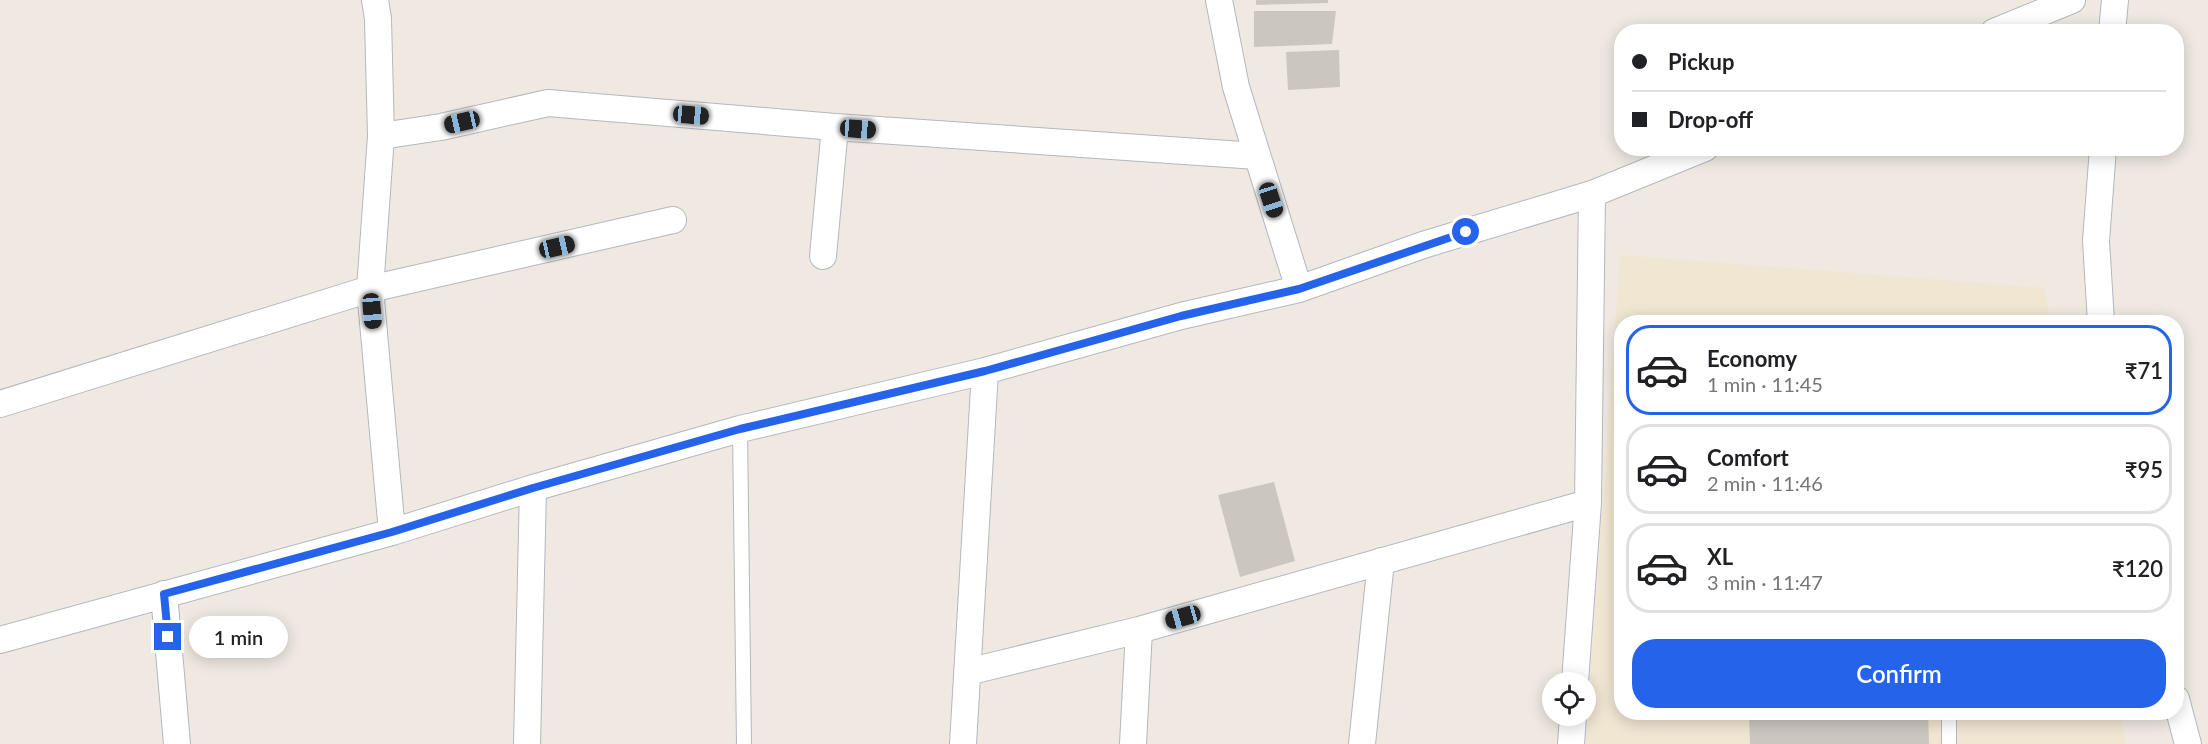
<!DOCTYPE html>
<html lang="en">
<head>
<meta charset="utf-8">
<style>
  body { margin:0; font-family:Lato,sans-serif; background:#f2f2f2; color:#202124; height:100vh; display:flex; flex-direction:column; font-size:22px; white-space:nowrap }
  * { box-sizing:border-box; margin:0 }
  p { font-size:20px; color:#757577 }
  .icon { flex:none; width:33px; height:33px; fill:none; stroke:currentColor; stroke-width:2; stroke-linecap:round; stroke-linejoin:round }
  .map { position:relative; flex:1; overflow:hidden }
  .side { position:absolute; left:1614px; top:315px; width:570px; height:405px; display:flex; flex-direction:column; background:#fff; border-radius:24px; box-shadow:0 3px 15px #0003 }
  .side>* { flex:none }
  .banner { position:absolute; left:1614px; top:24px; width:570px; height:132px; border-radius:24px; box-shadow:0 3px 15px #0003; display:grid; align-content:center; height:132px; padding:0 18px; background:#fff }
  .tools { position:absolute; left:1542px; top:672px; display:grid; gap:12px }
  .tools a { display:grid; place-items:center; width:54px; height:54px; border-radius:50%; background:#fff; box-shadow:0 3px 15px #0003; font-size:30px }
  .end { position:absolute; width:27px; height:27px; margin:-14px; border:8px solid #2563eb; background:#fff; box-shadow:0 0 0 3px #fff }
  .from { border-radius:50% }
  .bubble { position:absolute; height:42px; border-radius:21px; background:#fff; box-shadow:0 3px 15px #0003; font-size:20px; font-weight:600; line-height:42px; text-align:center }
  .car { position:absolute; width:18px; height:36px; margin:-18px -9px; border-radius:8px; box-shadow:0 0 4px 2px #0007; background:linear-gradient(#222 24%,#8ab4d8 0 40%,#222 0 76%,#8ab4d8 0 86%,#222 0) }
  .banner b { display:flex; align-items:center; gap:21px; height:57px; font-size:22px }
  .banner b+b { border-top:2px solid #e0e0e0 }
  .banner i { width:15px; height:15px; background:#202124 }
  ul { padding:10px 0 0; list-style:none }
  li { display:flex; align-items:center; gap:18px; height:90px; margin:0 12px 9px; padding:0 6px; border:3px solid #e0e0e0; border-radius:24px }
  li div { flex:1 }
  li b { display:block; font-size:22px }
  li em { font-style:normal; font-weight:600 }
  li.on { border-color:#2563eb }
  li>.icon { width:54px; height:54px; stroke-width:1.5 }
  .cta { display:flex; gap:12px; margin-top:auto; padding:12px 18px }
  .cta a { flex:1; height:69px; border-radius:24px; background:#2563eb; color:#fff; font-size:24px; font-weight:600; line-height:69px; text-align:center }
  .map>svg:first-child { display:block }
  .education { fill:#f0e6d1 }
  .building { fill:#cbc7bf }
  .lines { fill:none; stroke-linecap:round; stroke-linejoin:round }
  .service-casing { stroke:#b4b7c1; stroke-width:16 }
  .minor-casing { stroke:#b4b7c1; stroke-width:28 }
  .service { stroke:#fff; stroke-width:14 }
  .minor { stroke:#fff; stroke-width:26 }
  .route { stroke:#2563eb; stroke-width:8 }
</style>
</head>
<body>
<div class="map">
<svg width="2208" height="744" viewBox="0 0 2208 744">
  <rect width="100%" height="100%" fill="#efe9e1"/>
  <path class="education" d="M1620,255L2044,288L2051,322H1622V712L2120,713L2126,744H1586Z"/>
  <path class="building" d="M1256,0H1328V3L1256,5Z
    M1254,11H1336L1332,44L1254,47Z
    M1339,50L1340,87L1288,90L1286,52Z
    M1274,482L1295,561L1240,577L1218,495Z
    M1749,712H1928L1929,744H1750Z"/>
  <g class="lines">
    <g class="service-casing">
      <path id="service" d="M740,429L744,744
        M1949,712V744"/>
    </g>
    <g class="minor-casing">
      <path id="minor" d="M375,0L378,19L381,136L370,289L392,532
        M1219,0L1236,87L1299,289
        M1994,32L2072,0
        M2112,32L2115,0
        M381,136L441,127L548,103L835,127L1257,156
        M823,256L835,127
        M2101,322L2096,241L2103,148
        M0,404L370,289L673,220
        M164,594L177,744
        M0,640L392,532L533,488L740,429L985,371L1181,316L1299,289L1423,245L1592,194L1705,148
        M967,672L1139,630L1588,503
        M1575,682L1588,503L1592,194
        M2176,699L2188,744
        M527,744L533,488
        M963,744L985,371
        M1133,744L1139,630
        M1362,744L1381,561
        M1571,744L1573,716"/>
    </g>
    <use href="#service" class="service"/>
    <use href="#minor" class="minor"/>
  </g>
  <g class="lines">
    <path class="route" d="M168,637L164,594L392,532L533,488L740,429L985,371L1181,316L1299,289L1466,232"/>
  </g>
</svg>
<div class="tools">
<a><svg class="icon" aria-label="locate" viewBox="0 0 24 24"><circle cx="12" cy="12" r="6"/><path d="M12 2v4M12 18v4M2 12h4M18 12h4"/></svg></a>
</div>
<i class="end from" style="left:1466px;top:232px"></i>
<i class="end" style="left:168px;top:637px"></i>
<div class="bubble" style="left:189px;top:616px;width:99px">1 min</div>
<i class="car" style="left:691px;top:115px;rotate:95deg"></i>
<i class="car" style="left:462px;top:122px;rotate:257deg"></i>
<i class="car" style="left:858px;top:129px;rotate:94deg"></i>
<i class="car" style="left:1271px;top:200px;rotate:162deg"></i>
<i class="car" style="left:557px;top:247px;rotate:77deg"></i>
<i class="car" style="left:372px;top:311px;rotate:175deg"></i>
<i class="car" style="left:1183px;top:617px;rotate:254deg"></i>
<div class="banner">
<b><i class="from"></i>Pickup</b>
<b><i></i>Drop-off</b>
</div>
<section class="side">
<ul>
<li class="on"><svg class="icon" aria-label="car" viewBox="0 0 24 24"><path d="M5 17H2v-5l4-1 3-4h7l3 4 3 1v5h-3M9 17h6M6 11h13"/><circle cx="7" cy="17" r="2"/><circle cx="17" cy="17" r="2"/></svg><div><b>Economy</b><p>1 min · 11:45</p></div><em>₹71</em></li>
<li><svg class="icon" aria-label="car" viewBox="0 0 24 24"><path d="M5 17H2v-5l4-1 3-4h7l3 4 3 1v5h-3M9 17h6M6 11h13"/><circle cx="7" cy="17" r="2"/><circle cx="17" cy="17" r="2"/></svg><div><b>Comfort</b><p>2 min · 11:46</p></div><em>₹95</em></li>
<li><svg class="icon" aria-label="car" viewBox="0 0 24 24"><path d="M5 17H2v-5l4-1 3-4h7l3 4 3 1v5h-3M9 17h6M6 11h13"/><circle cx="7" cy="17" r="2"/><circle cx="17" cy="17" r="2"/></svg><div><b>XL</b><p>3 min · 11:47</p></div><em>₹120</em></li>
</ul>
<div class="cta"><a>Confirm</a></div>
</section>
</div>
</body>
</html>
